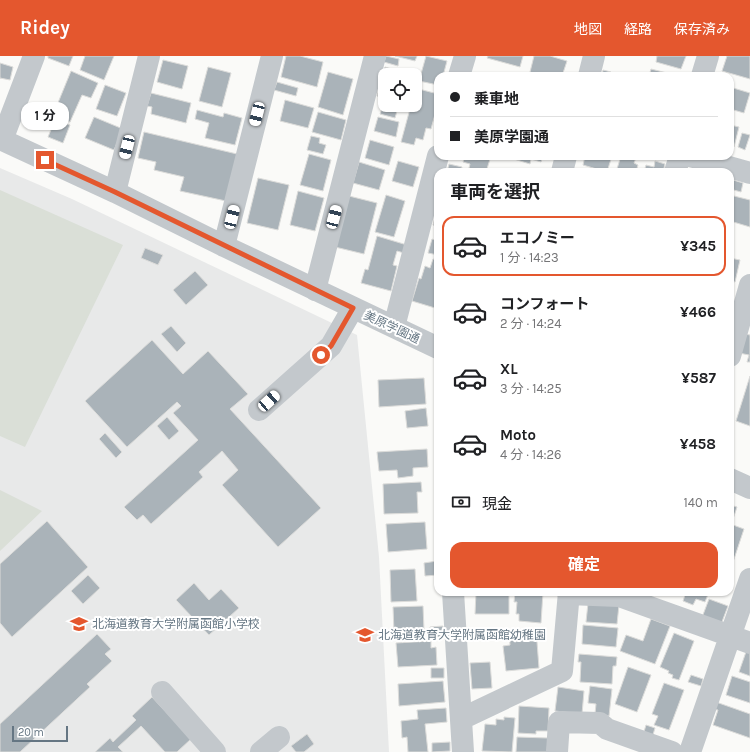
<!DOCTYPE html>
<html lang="ja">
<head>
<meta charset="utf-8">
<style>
  body { margin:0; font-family:Karla,"Noto Sans JP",sans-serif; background:#f2f2f2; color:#202124; height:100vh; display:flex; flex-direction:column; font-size:15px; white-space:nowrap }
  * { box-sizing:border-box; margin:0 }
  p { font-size:13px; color:#757577 }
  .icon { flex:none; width:22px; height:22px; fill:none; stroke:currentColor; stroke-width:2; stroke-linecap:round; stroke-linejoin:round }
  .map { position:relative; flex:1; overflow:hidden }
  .panel { position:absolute; left:434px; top:112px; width:300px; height:428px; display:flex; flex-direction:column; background:#fff; border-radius:12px; box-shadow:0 1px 3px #0004 }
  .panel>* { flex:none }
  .banner { position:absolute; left:434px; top:16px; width:300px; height:88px; border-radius:12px; box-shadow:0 1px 3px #0004; display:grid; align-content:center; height:88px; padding:0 16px; background:#fff }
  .fabs { position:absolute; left:378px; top:12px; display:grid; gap:8px }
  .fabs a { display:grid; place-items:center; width:44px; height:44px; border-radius:8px; background:#fff; box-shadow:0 1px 3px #0004; font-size:20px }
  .scale { position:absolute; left:12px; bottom:10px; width:56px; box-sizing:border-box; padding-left:4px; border:2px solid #657683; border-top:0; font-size:11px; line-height:14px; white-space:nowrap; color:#657683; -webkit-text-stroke:3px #fff; paint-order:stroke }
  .end { position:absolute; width:18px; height:18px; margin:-9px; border:5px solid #e4572e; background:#fff; box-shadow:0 0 0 2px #fff }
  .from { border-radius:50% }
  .bubble { position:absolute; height:28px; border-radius:12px; background:#fff; box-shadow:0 1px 3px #0004; font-size:13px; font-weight:700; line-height:28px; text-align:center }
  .car { position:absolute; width:12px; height:24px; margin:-12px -6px; border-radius:5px; box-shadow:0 0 3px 1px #0007; background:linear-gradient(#fff 24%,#345 0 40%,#fff 0 76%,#345 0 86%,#fff 0) }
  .banner b { display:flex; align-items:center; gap:14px; height:38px; font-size:15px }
  .banner b+b { border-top:1px solid #e0e0e0 }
  .banner i { width:10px; height:10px; background:#202124 }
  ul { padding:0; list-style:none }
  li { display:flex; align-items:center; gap:12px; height:60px; margin:0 8px 6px; padding:0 8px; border:2px solid transparent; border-radius:12px }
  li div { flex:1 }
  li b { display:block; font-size:15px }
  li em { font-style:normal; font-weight:700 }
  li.current { border-color:#e4572e }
  li>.icon { width:36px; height:36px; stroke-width:1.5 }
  h2 { padding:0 16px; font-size:18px; line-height:48px }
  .pay { display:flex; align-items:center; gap:10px; height:44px; padding:0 16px; font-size:15px }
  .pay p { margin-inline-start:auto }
  .primary-button { display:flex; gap:8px; margin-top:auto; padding:8px 16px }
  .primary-button a { flex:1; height:46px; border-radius:12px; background:#e4572e; color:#fff; font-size:16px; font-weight:700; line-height:46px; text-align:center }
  header { display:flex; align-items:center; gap:24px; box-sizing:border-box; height:56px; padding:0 20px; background:#e4572e; color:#fff }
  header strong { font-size:19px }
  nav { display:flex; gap:22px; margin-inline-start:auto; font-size:14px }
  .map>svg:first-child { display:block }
  .built { fill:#e8e9e9 }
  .green { fill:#dadfd7 }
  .building { fill:#aab3b9; stroke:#dcdcda }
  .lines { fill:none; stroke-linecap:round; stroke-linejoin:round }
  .minor { stroke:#c3c8cc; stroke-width:22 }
  .route { stroke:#e4572e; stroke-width:5 }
  .labels { text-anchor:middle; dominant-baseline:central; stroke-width:4; stroke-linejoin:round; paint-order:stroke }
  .street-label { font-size:12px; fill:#657683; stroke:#fff }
  .poi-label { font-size:12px; fill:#657683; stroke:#fff; text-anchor:start }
</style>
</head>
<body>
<header>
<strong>Ridey</strong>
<nav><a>地図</a><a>経路</a><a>保存済み</a></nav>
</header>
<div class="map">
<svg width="750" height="696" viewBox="0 0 750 696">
  <rect width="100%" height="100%" fill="#fafaf8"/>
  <path class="built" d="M0,112L72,143L357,279L379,501L389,696H0Z"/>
  <path class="green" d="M0,134L123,189L25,391L0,380Z
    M0,434L42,455L0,495Z"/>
  <path class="building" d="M48,0H73L69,10L48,2Z
    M85,0H114L104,24L80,14Z
    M286,0H300L323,6L317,31L281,21Z
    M386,0L399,3L398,10L384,6Z
    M395,0H417L415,5Z
    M426,0L447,5L443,20H438V29L419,25Z
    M488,0H523L520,11L487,2Z
    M534,0H550L567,5L562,20H543L530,16Z
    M657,0H686L681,13L656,6Z
    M727,0H750V23L722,15Z
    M163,4L188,10L182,33L157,26Z
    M0,7L13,11L10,24L0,22V23Z
    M208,11L231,17L222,51L199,45Z
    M385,11L411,19H385V31L379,30Z
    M651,13L679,20H649Z
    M603,14L611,16L610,20H602Z
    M71,15L98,27L91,42L82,39L70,66L53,59Z
    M328,16L353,23L343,59L318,51Z
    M277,26L298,32L296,40L274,34Z
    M105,29L126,37L117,60L96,53Z
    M730,31L750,37L744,57L730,53Z
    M415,32L438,38V47L431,73L426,72L423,84L416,82L414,89L401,86L411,49H415Z
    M379,33L385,35V42L377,40Z
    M151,37L191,47L186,67L151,58L152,51L147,50Z
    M285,44L314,52L308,72L280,65Z
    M383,50L397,55L395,62L380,58Z
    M197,54L223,61L224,57L242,62L235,89L205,82L209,67L195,63Z
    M318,56L346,64L341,84L312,76Z
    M94,61L123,73L114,94L85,82Z
    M378,61L399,66L396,81L374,75Z
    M55,64L70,69L63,87L48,81Z
    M730,69L739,71L734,91L730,90Z
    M144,76L237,98L226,145L180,135L184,121L154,114L156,106L138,102Z
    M742,77L750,79L745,94L738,91Z
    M311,80L320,82L319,87L326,89L323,98L307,94Z
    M370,84L394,91L389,109L365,102Z
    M309,98L331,104L323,135L300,129Z
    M465,100H491L486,116H468L470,108L463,106Z
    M504,100H543L541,106L531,103L530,108Z
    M585,100H612L607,116L583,109Z
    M621,100H628L636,102L634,107L638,109L636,116H616Z
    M398,105L419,111L413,131L392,125Z
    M655,105L665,108L663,116H644L646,109L654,111Z
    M359,106L385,114L379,134L353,127Z
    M449,108L462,111L461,116H447Z
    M258,122L289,129L278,174L247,167Z
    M730,123L743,127L741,136L730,133Z
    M298,135L324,142L315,175L290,169Z
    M386,139L405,145L394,181L375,176Z
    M730,139L750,144V171L730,165Z
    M349,140L377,147L364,198L335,191Z
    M438,150V171L433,169Z
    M377,180L407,189L404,197L397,195L393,209L397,210L391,235L361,227L365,213L368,214Z
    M432,183L438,185V199L428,197Z
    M145,192L163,199L158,209L141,202Z
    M730,202L740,204L735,226L730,225Z
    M433,203L438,204V243L435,252L412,245L419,222L421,223L425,210L430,212Z
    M195,215L208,229L186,249L173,234Z
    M171,270L186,287L177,296L161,278Z
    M745,278L750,279V306H747L749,299L739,297Z
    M152,284L183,318L208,295L248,338L230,353L321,452L278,491L222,429L238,414L222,395L199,416L203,421L151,468L143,459L137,464L124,451L198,384L173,357L181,350L177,346L127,391L85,345Z
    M750,320V370L736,365Z
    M424,322L426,348L379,351L378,324Z
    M426,352L428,370L407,372L405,355Z
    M167,361L179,375L169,384L157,370Z
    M105,377L122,396L116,402L99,383Z
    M427,393L428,411L413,412V420L398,422L397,414L379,415L377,396Z
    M421,426L422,436H417L418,457L384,458L383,428Z
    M730,449L737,451L733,463L730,462Z
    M47,465L88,511L12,581L0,567V508Z
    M425,466L427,493L388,496L386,468Z
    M733,469L744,473L732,509H730V470L732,471Z
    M437,505L438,519L425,520L424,507Z
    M415,513L417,545L391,546L390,514Z
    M88,519L100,532L83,548L71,535Z
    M194,527L209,544L221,533L239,552L209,579L176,544Z
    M476,536H509V558H475Z
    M515,536H543L541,567L519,565V558H516L517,546H514Z
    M686,536H709L705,546L696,543L693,549L683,545Z
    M709,543L728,550L720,571L701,564Z
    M588,547L619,549L617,568L586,566Z
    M423,550L424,574L394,576L393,551Z
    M651,563L670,570L655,608L620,595L626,579L643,585Z
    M583,569L618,572L616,591L582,588Z
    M443,570V581H430V571Z
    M536,573L539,612L506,615L503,590L510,589L509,575Z
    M674,577L694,585L679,624L672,622L673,619L668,617L669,615L660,611Z
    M97,578L111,593L105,598L112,605L87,628L90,631L20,696H0V668Z
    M431,585V592L436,591L437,609L398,611L396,587Z
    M747,593L750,595V620L739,616Z
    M579,598L617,601L616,610H613L612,628L580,626L581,606H578Z
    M490,606L492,632L472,633L470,607Z
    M628,611L651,619L637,656L615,648Z
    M431,612H444V622H431Z
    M691,619L703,623L701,630L688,626Z
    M732,620L750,626V647L726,639Z
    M443,625L445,646L399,650L398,628Z
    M664,627L684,634L669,674L654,669L658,660L652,658Z
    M590,630L612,633L609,660L595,658L596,648L588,647Z
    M558,631L584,635L582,658L555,655Z
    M152,641L191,683L177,696H165L141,670L118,691L123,696H95L110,682L113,686L136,664L132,660Z
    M716,646L750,658V682L713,669L718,654L713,653Z
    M519,650L549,652L548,675H536V678L518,677Z
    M446,652L447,666L425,668L428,696H408L407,681L402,682L401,665L418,663L417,654Z
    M504,661L515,662L512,696L482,695L485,668L496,669V663L504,664Z
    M646,669L655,672L652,682L643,679Z
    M307,678L314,688L304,696H296L291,690Z
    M517,681L548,682L547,696H516Z
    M450,686V695L432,696V687Z"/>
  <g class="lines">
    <path class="minor" d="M459,20L465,0
      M589,20L594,0
      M702,20L708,0
      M0,83L115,136L224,190L438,292
      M2,84L34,0
      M690,100L750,117
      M562,116L566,100
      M675,116L680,100
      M115,136L149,0
      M224,190L272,0
      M315,234L375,0
      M394,271L438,100
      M730,300L750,229
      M259,354L331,290L353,252
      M730,423L750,432
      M453,536L463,696
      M568,538L619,540L750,587
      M162,636L215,696
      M461,663L562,615L569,536
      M261,696L279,681
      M557,696L559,666L600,667L607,673L672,696
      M690,696L750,523"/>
  </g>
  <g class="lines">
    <path class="route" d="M45,104L115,136L353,252L331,290L321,299"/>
  </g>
  <defs>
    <g id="school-bare" transform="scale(1.38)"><path d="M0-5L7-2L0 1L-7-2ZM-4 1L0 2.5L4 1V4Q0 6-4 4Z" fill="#e4572e" stroke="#fff" stroke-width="2.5" paint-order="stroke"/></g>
  </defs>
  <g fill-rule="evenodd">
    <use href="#school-bare" x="79" y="568"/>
    <use href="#school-bare" x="365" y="579"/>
  </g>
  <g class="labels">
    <g class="street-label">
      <text transform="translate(392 271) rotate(25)">美原学園通</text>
    </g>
    <g class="poi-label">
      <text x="92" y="568">北海道教育大学附属函館小学校</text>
      <text x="378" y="579">北海道教育大学附属函館幼稚園</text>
    </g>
  </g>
</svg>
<div class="fabs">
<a><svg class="icon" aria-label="locate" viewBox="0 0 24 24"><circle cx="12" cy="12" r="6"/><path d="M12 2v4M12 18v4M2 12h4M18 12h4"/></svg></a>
</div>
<div class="scale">20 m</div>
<i class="end from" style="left:321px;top:299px"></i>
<i class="end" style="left:45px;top:104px"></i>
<div class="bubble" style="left:21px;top:46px;width:48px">1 分</div>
<i class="car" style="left:257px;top:58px;rotate:194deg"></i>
<i class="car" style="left:127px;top:91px;rotate:194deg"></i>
<i class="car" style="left:232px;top:161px;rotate:14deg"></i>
<i class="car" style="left:334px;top:161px;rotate:15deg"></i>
<i class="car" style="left:269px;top:345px;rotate:48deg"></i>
<div class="banner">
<b><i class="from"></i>乗車地</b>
<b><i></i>美原学園通</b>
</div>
<section class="panel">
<h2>車両を選択</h2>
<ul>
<li class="current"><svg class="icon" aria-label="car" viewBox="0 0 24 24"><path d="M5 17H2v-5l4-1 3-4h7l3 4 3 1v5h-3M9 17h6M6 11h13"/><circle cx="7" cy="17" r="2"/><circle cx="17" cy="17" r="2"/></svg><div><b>エコノミー</b><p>1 分 · 14:23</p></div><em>¥345</em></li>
<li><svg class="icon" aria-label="car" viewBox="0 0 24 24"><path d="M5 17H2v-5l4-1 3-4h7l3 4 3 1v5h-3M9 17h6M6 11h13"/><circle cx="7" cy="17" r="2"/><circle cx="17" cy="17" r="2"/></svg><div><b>コンフォート</b><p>2 分 · 14:24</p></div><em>¥466</em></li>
<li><svg class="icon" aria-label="car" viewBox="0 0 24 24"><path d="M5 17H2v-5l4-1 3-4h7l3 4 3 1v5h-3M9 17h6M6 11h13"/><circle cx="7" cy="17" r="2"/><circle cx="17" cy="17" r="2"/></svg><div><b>XL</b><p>3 分 · 14:25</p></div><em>¥587</em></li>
<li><svg class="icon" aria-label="car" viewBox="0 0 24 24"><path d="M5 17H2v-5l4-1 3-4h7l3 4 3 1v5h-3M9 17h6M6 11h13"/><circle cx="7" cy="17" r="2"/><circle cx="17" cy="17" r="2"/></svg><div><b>Moto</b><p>4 分 · 14:26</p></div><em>¥458</em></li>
</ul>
<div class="pay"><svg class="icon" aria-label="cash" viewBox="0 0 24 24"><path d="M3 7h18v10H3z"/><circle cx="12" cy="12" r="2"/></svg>現金<p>140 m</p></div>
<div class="primary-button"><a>確定</a></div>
</section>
</div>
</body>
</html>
